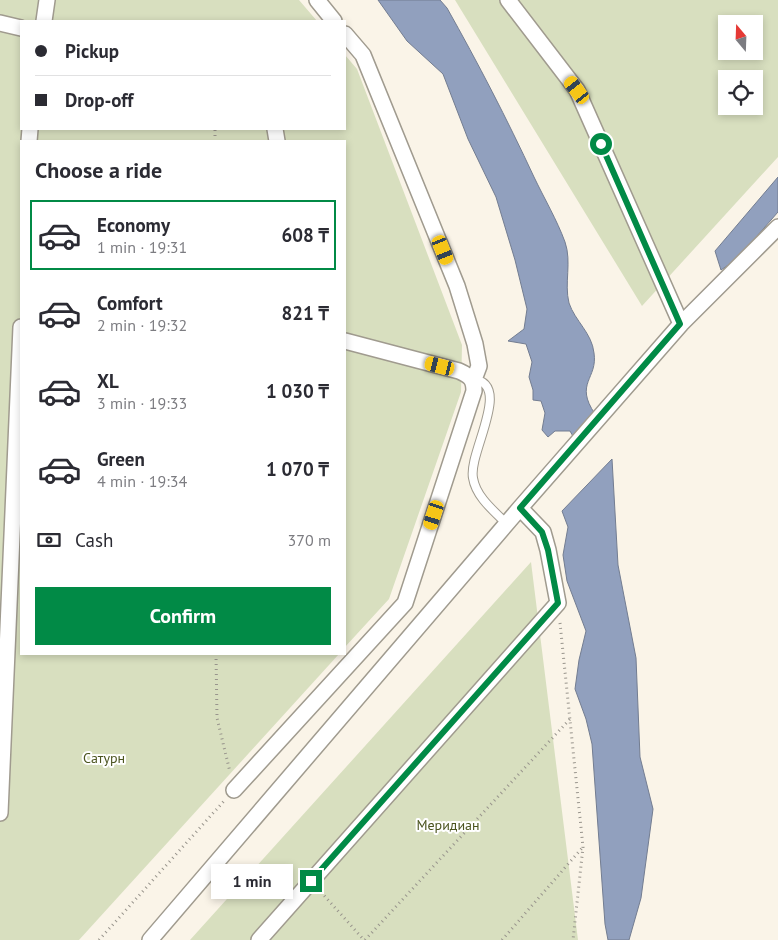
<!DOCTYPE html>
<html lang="en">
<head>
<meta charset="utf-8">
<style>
  body { margin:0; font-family:"PT Sans",sans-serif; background:#f2f2f3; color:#2b2b33; height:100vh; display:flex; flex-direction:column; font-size:19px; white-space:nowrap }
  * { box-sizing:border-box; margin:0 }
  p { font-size:16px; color:#7c7c81 }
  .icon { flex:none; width:28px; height:28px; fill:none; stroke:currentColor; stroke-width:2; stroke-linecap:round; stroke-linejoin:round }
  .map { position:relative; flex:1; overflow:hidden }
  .panel { position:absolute; left:20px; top:140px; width:326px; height:515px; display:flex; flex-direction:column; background:#fff; border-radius:0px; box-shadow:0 2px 8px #0003 }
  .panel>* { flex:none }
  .top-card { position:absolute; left:20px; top:20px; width:326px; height:110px; border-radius:0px; box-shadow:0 2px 8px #0003; display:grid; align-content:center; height:110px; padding:0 15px; background:#fff }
  .needle { width:32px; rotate:341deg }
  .buttons { position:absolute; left:718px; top:15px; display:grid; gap:10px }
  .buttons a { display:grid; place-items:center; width:45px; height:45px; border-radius:0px; background:#fff; box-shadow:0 2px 8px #0003; font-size:25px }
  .end { position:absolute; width:22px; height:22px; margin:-11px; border:6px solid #018a46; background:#fff; box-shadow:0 0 0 2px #fff }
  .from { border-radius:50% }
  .bubble { position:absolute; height:35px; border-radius:0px; background:#fff; box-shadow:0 2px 8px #0003; font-size:16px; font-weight:700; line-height:35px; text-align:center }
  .car { position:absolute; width:15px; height:30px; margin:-15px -8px; border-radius:6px; box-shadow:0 0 4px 1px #0007; background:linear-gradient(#f5c518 24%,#345 0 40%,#f5c518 0 76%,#345 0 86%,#f5c518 0) }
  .top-card b { display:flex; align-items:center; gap:18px; height:48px; font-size:19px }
  .top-card b+b { border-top:1px solid #e1e1e2 }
  .top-card i { width:12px; height:12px; background:#2b2b33 }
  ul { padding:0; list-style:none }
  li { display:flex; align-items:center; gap:15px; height:70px; margin:0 10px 8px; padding:0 5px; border:2px solid transparent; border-radius:0px }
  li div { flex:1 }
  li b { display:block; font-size:19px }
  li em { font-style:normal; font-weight:700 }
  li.active { border-color:#018a46 }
  li>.icon { width:45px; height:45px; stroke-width:1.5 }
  h2 { padding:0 15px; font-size:22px; line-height:60px }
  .pay { display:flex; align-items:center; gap:12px; height:55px; padding:0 15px; font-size:19px }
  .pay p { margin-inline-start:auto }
  .cta { display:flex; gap:10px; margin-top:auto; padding:10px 15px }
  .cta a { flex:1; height:58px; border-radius:0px; background:#018a46; color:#fff; font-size:20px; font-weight:700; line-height:58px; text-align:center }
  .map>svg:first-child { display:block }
  .green { fill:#d8dfbf; fill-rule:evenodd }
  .water { fill:#91a0be; stroke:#737d91 }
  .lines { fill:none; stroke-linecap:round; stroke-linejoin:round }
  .lane-casing { stroke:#a09b8f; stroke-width:10 }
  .street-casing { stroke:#a09b8f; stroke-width:18 }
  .path { stroke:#98948c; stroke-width:3; stroke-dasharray:1 4; stroke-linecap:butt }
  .lane { stroke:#fff; stroke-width:8 }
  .street { stroke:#fff; stroke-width:15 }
  .route { stroke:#018a46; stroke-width:6 }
  .labels { text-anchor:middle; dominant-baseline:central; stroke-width:4; stroke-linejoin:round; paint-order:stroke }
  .park-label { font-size:14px; fill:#4b541f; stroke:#fff }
</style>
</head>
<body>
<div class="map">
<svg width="778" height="940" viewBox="0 0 778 940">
  <rect width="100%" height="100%" fill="#faf4e8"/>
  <path class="green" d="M0,0H299L317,21H21V129H345V55L357,69L462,345L461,392L389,599L345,647V141H21V654H339L79,940H0Z
    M455,0H778V157L642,306ZM726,24H754V51H726ZM726,79H754V106H726Z
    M531,562L578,940H190Z"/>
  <path class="water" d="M378,0H440L447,8C478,63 507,119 534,177C544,198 557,220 565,242C572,262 564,283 569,303C575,321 592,333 594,353C598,379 574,383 595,414L574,438L570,431H555L548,437L542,430L545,413L541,401L533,400V390L529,377L532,362L526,344L508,341L524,329L527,309L515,260L496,197L468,139L443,74L407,41Z
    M778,177V212L737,259L721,270L715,251Z
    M612,459L618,565L636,658L640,757L653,809L641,898L629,940H608L605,924L592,744L586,719L575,689L579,660L586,631L567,581L563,555L568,527L562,511Z"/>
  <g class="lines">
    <g class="lane-casing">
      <path id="lane" d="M472,379C514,383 468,452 473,478C476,497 494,511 507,524"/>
    </g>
    <g class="street-casing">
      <path id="street" d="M317,0L334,21
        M508,0L577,90L681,324
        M44,21L47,0
        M0,23L21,28
        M345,34L363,55L457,286L475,344L479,366L476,374L472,379
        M275,129L277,141
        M29,141L30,129
        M234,790L405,603L474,391C474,379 470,376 459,371L345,341
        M0,813L21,327
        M150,940L520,508L681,324L778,227
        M259,940L558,603L548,550L543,532L520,508"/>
    </g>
    <path class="path" d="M215,141V129
      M560,623L583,847L573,940
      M216,654L217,718L230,772
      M321,892L364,940
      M99,940L224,801
      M365,940L570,719
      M502,940L583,847"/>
    <use href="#lane" class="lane"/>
    <use href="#street" class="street"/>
  </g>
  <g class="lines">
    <path class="route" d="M311,881L558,603L548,550L542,532L520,508L680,324L601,144"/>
  </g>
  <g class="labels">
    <g class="park-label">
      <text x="104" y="758">Сатурн</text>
      <text x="448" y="825">Меридиан</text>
    </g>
  </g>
</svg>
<div class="buttons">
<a><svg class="needle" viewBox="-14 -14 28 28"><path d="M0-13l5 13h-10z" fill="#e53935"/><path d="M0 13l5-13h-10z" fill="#7c7c81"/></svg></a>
<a><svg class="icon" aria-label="locate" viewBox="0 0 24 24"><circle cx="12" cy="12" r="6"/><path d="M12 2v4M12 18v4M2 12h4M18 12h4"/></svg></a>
</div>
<i class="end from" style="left:601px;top:144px"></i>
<i class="end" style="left:311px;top:881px"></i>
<div class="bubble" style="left:211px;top:864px;width:82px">1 min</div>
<i class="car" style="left:577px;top:90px;rotate:323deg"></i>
<i class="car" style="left:443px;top:250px;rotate:158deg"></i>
<i class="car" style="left:440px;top:366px;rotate:284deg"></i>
<i class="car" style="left:434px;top:515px;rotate:198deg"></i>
<div class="top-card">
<b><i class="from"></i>Pickup</b>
<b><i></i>Drop-off</b>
</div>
<section class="panel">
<h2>Choose a ride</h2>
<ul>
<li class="active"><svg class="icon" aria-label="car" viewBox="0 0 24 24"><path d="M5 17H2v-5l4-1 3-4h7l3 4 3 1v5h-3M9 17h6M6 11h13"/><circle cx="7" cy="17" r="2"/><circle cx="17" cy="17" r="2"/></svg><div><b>Economy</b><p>1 min · 19:31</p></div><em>608 ₸</em></li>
<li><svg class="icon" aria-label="car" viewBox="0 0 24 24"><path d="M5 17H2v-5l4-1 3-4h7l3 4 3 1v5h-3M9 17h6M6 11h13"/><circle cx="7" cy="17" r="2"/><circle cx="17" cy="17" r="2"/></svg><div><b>Comfort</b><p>2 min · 19:32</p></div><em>821 ₸</em></li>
<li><svg class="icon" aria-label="car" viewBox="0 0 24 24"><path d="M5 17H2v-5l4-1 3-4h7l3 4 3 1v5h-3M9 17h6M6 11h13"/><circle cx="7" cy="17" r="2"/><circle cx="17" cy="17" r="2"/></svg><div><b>XL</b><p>3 min · 19:33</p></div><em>1 030 ₸</em></li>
<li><svg class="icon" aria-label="car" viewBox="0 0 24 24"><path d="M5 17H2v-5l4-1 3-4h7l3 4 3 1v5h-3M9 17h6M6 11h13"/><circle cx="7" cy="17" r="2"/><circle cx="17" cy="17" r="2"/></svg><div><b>Green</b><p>4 min · 19:34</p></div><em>1 070 ₸</em></li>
</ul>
<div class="pay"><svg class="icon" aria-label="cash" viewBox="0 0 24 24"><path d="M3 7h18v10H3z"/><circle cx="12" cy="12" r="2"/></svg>Cash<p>370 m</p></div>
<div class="cta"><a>Confirm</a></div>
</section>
</div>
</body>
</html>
